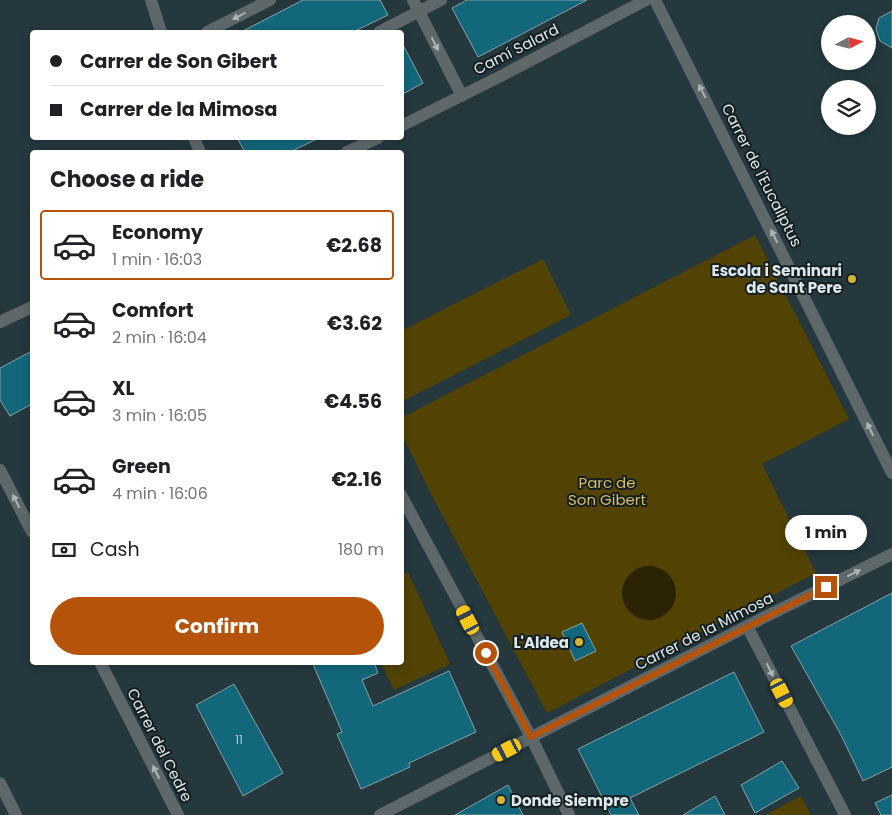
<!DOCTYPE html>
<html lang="en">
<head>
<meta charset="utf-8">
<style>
  body { margin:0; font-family:Poppins,sans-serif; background:#f6f6f6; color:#202124; height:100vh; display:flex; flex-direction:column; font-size:19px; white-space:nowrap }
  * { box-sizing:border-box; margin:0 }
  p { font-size:16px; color:#757577 }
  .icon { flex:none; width:28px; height:28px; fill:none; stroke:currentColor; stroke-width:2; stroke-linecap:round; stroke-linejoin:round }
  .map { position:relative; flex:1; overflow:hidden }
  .panel { position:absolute; left:30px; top:150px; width:374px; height:515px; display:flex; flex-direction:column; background:#fff; border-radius:5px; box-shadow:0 2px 8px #0003 }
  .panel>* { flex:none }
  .hud { position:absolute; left:30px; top:30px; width:374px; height:110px; border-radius:5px; box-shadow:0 2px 8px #0003; display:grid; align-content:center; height:110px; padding:0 20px; background:#fff }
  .needle { width:32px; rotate:83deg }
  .fabs { position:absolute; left:821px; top:15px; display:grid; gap:10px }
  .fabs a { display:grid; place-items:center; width:55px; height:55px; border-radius:50%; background:#fff; box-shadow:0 2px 8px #0003; font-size:25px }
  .end { position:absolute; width:22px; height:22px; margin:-11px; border:6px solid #b45309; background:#fff; box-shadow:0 0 0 2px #fff }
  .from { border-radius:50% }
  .bubble { position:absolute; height:35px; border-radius:18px; background:#fff; box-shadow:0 2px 8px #0003; font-size:16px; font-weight:700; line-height:35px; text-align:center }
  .car { position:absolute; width:15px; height:30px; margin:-15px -8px; border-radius:6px; box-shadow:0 0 4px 1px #0007; background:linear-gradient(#f5c518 24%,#345 0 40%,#f5c518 0 76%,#345 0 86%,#f5c518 0) }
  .hud b { display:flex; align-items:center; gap:18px; height:48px; font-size:19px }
  .hud b+b { border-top:1px solid #e0e0e0 }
  .hud i { width:12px; height:12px; background:#202124 }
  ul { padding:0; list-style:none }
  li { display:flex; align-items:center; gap:15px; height:70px; margin:0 10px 8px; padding:0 10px; border:2px solid transparent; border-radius:5px }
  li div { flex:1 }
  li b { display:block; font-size:19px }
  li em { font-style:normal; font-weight:700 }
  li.on { border-color:#b45309 }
  li>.icon { width:45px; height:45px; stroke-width:1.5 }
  h2 { padding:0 20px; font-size:22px; line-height:60px }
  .pay { display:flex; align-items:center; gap:12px; height:55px; padding:0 20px; font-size:19px }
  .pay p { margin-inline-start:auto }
  .button { display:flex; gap:10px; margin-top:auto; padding:10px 20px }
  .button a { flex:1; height:58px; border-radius:30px; background:#b45309; color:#fff; font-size:20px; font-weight:700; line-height:58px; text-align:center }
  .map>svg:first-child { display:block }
  .green { fill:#524303 }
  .water { fill:#2b2303 }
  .building { fill:#12677b; stroke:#89a1a8 }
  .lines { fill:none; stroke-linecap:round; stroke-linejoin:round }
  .minor { stroke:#5e686b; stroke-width:12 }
  .oneway { fill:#aab5b8 }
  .route { stroke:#b45309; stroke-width:6 }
  .poi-dot { fill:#d5b535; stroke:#151e21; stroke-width:2 }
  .labels { text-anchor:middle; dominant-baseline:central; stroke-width:4; stroke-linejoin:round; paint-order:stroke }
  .number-label { font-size:12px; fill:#aac8d0 }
  .street-label { font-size:15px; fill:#dce8ec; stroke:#151e21 }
  .poi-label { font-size:15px; font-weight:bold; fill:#dce8ec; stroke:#151e21; text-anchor:end }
  .park-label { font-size:15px; fill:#d6be67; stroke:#151e21 }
</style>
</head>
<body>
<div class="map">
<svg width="892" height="815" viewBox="0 0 892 815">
  <rect width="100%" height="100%" fill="#24383e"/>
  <path class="green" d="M755,235L849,419L762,464L816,573L547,713L429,490L401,432V418Z
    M543,259L571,315L401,402V331Z
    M408,572L450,664L394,690L381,663L401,662V575Z
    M801,796L811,815H765Z"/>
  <path class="water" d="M622 593a27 27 0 1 1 54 0a27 27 0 1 1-54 0Z"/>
  <path class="building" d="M303,0H380L388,15L353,32H241Z
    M467,0H587L478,57L452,8Z
    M892,11V48L880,41L876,29L879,18Z
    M401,41L423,83L401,95Z
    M237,138H319L290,152H245Z
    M32,351V404L10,416L0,400V368Z
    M892,593V767L863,781L841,735L791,646Z
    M582,623L596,651L575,661L562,632Z
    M312,662H374L378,673L362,680L373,706L449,671L476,732L409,763L410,767L361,789L337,734L342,732Z
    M734,672L764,732L630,798L639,815H611L578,749Z
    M234,684L283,773L243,796L196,705Z
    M782,761L799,788L755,813L741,785Z
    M508,785L523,815H455Z
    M892,795V815H881L875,803Z
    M715,796L725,815H683Z"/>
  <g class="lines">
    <path class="minor" d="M151,0L161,32
      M413,0L462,96
      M655,0L892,473
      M207,32L270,0
      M379,32L441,0
      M401,126L501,76L646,0
      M194,138L200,152
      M347,152L378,138
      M0,322L32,307
      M0,470L32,532
      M401,495L531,737L569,815
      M747,626L845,815
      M100,662L178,815
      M0,783L16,815
      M380,815L761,619L892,554"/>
  </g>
  <defs><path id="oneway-solid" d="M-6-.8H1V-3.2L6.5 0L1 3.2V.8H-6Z" transform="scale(1.25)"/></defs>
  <g class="oneway">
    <use href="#oneway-solid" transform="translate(239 16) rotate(153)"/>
    <use href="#oneway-solid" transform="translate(435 44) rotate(63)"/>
    <use href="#oneway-solid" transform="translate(702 91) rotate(-117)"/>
    <use href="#oneway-solid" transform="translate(774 236) rotate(-117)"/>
    <use href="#oneway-solid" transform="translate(870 429) rotate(-116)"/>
    <use href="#oneway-solid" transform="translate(16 501) rotate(-117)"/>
    <use href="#oneway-solid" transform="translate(854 573) rotate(-26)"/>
    <use href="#oneway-solid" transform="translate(770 670) rotate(63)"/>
    <use href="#oneway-solid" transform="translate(156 772) rotate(-117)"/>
  </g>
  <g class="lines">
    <path class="route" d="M486,653L531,737L826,587"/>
  </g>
  <g class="poi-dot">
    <circle cx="852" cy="279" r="5"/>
    <circle cx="579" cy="642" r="5"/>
    <circle cx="501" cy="800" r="5"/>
  </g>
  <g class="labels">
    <g class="number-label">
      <text x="239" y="739">11</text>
    </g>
    <g class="street-label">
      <text transform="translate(516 49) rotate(-27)">Camí Salard</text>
      <text transform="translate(762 175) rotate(63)">Carrer de l'Eucaliptus</text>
      <text transform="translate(704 631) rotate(-27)">Carrer de la Mimosa</text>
      <text transform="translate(160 745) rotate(63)">Carrer del Cedre</text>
    </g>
    <g class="poi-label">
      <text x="842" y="270">Escola i Seminari<tspan x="842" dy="17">de Sant Pere</tspan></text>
      <text x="569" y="642">L'Aldea</text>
      <text x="511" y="800" text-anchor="start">Donde Siempre</text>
    </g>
    <g class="park-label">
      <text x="607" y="482">Parc de<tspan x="607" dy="17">Son Gibert</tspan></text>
    </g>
  </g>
</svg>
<div class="fabs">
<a><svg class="needle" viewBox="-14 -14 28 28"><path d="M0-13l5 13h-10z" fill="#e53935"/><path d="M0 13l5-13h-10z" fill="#757577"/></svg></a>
<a><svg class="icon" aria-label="layers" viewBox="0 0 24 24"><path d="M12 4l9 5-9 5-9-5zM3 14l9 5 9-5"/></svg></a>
</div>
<i class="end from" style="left:486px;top:653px"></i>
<i class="end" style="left:826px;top:587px"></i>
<div class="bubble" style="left:785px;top:515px;width:82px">1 min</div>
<i class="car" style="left:468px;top:620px;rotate:332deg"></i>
<i class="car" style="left:782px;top:693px;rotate:153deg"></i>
<i class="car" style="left:507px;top:750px;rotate:243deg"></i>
<div class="hud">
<b><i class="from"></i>Carrer de Son Gibert</b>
<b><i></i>Carrer de la Mimosa</b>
</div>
<section class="panel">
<h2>Choose a ride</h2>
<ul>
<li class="on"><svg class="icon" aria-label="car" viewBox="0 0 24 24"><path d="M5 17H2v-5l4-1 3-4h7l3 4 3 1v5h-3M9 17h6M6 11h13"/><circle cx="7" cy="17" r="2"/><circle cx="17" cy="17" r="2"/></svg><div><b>Economy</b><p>1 min · 16:03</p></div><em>€2.68</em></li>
<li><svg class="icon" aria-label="car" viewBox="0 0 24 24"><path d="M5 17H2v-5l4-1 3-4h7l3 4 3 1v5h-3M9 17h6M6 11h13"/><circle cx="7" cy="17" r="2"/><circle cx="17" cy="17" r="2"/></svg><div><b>Comfort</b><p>2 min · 16:04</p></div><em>€3.62</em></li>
<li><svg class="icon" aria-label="car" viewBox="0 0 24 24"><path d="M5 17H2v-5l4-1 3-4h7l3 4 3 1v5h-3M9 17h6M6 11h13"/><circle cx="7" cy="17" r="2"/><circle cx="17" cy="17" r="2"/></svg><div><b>XL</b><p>3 min · 16:05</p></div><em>€4.56</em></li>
<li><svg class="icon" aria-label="car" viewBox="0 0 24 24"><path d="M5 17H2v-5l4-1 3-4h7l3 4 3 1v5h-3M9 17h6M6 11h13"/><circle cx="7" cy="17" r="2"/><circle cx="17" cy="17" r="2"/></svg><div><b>Green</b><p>4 min · 16:06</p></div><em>€2.16</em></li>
</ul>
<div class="pay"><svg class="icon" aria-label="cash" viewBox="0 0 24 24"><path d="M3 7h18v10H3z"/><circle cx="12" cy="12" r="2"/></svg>Cash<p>180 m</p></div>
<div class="button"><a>Confirm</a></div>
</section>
</div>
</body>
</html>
